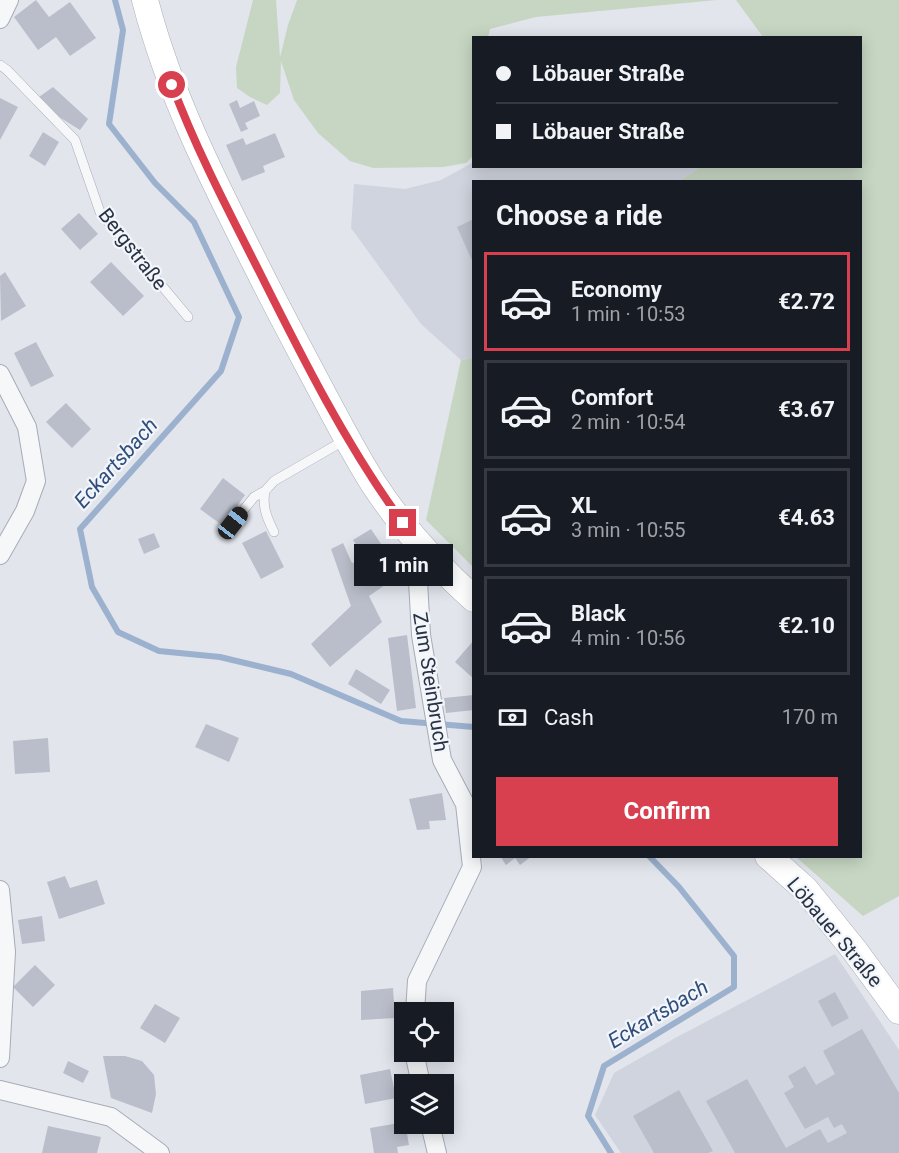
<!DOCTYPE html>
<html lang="en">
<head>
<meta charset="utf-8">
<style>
  body { margin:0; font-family:Roboto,sans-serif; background:#242831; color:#f1f3f6; height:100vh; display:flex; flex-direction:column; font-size:22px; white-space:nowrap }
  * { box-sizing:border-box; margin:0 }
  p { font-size:20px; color:#9ea1a6 }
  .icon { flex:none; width:33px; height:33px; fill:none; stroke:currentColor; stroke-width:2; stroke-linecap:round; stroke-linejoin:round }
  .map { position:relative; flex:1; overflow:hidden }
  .drawer { position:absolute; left:472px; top:180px; width:390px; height:678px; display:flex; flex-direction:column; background:#171b24; border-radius:0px; box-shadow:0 3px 15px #0003 }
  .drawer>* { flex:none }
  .hud { position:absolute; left:472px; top:36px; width:390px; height:132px; border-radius:0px; box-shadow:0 3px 15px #0003; display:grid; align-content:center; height:132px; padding:0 24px; background:#171b24 }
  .fabs { position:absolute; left:394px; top:1002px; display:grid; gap:12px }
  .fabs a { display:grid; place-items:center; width:60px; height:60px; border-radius:0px; background:#171b24; box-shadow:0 3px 15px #0003; font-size:30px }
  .end { position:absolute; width:27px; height:27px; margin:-14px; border:8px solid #d8404f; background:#fff; box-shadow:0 0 0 3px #fff }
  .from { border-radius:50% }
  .bubble { position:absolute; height:42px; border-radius:0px; background:#171b24; box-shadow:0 3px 15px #0003; font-size:20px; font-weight:700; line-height:42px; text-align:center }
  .car { position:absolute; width:18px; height:36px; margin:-18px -9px; border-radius:8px; box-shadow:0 0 4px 2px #0007; background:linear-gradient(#222 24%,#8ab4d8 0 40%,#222 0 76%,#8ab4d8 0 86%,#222 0) }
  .hud b { display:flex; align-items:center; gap:21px; height:57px; font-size:22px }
  .hud b+b { border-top:2px solid #363941 }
  .hud i { width:15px; height:15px; background:#f1f3f6 }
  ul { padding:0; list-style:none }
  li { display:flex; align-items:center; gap:18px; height:99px; margin:0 12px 9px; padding:0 12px; border:3px solid #363941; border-radius:0px }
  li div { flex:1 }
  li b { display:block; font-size:22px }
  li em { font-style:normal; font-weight:700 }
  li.selected { border-color:#d8404f }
  li>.icon { width:54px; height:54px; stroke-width:1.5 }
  h2 { padding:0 24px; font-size:27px; line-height:72px }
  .pay { display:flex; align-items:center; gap:15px; height:66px; padding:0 24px; font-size:22px }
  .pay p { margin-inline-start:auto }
  .cta { display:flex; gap:12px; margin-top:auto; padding:12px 24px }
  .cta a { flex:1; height:69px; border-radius:0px; background:#d8404f; color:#fff; font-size:24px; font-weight:700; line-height:69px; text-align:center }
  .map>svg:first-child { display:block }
  .built { fill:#d0d4de }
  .green { fill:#c7d6c3 }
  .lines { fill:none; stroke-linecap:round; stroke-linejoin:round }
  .stream { stroke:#9bb1ce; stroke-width:6 }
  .building { fill:#b9beca }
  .lane-casing { stroke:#a7acb7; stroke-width:10 }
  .street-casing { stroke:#a7acb7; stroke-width:20 }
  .secondary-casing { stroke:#a7acb7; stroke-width:27 }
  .lane { stroke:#f6f7f9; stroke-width:9 }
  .street { stroke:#f6f7f9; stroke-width:18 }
  .secondary { stroke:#fff; stroke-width:26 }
  .route { stroke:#d8404f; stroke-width:8 }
  .labels { text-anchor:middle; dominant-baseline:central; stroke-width:4.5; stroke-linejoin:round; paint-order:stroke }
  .street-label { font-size:20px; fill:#293245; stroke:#f2f5f9 }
  .water-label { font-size:21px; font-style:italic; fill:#304e7c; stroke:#f2f5f9 }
</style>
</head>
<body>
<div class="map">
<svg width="899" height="1153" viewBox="0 0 899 1153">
  <rect width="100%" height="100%" fill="#e2e5ec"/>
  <path class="built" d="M474,162V166L701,167L679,181L474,182V358L461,360L421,324L351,228L354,184L405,189L441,180Z
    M835,954L899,1050V1153H621L595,1115L614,1073L677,1037Z"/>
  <path class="green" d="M253,0H276L280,57L288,25L297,0H717L536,17L490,29L488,37L474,38V155L466,163L443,167L373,168L350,161L318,133L294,100L281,61L280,93L267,105L250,97L237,88L236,67Z
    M736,0H899V896L863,916L796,857L861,856V182L679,181L701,167L861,166V38L763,37Z
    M474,358V568L426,520L461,360Z"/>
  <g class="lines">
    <path class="stream" d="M115,0L123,30L109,124L155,183L194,222L239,317L221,371L80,529L92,587L118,632L159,651L220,657L291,674L401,721L474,727
      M611,1153L588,1116L604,1066L734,987V956L679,887L649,856"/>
  </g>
  <path class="building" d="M36,0L49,17L70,2L96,38L70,56L56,37L38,50L14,17Z
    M53,87L88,119L80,130L56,115L39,97Z
    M0,98L18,107L0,140Z
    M237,100L240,108L254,101L260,116L245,123L248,129L241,132L229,104Z
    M43,132L59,142L45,166L29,156Z
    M275,133L285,157L263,166L265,172L242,181L226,145L243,138L246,145Z
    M79,213L98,234L80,250L61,229Z
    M474,219V265L457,227Z
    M111,262L144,296L123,316L90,282Z
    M5,272L26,306L1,321L0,276Z
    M36,342L54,376L31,387L14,353Z
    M66,403L91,429L72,448L46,422Z
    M223,478L245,495L223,526L200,509Z
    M371,529L401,574L369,596L382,622L330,667L311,644L351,606L331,549L343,543L352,563L356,562L363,580L374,574L353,540Z
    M266,531L284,567L261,579L242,543Z
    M154,533L160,547L144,554L138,539Z
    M407,635L416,708L397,711L388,638Z
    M474,640V679L455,662Z
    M356,669L390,690L381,704L348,684Z
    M474,695V710L446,713L444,698Z
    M206,724L239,738L229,762L195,747Z
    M48,738L50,772L15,774L13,741Z
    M442,793L446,820L429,821L430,829L417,830L409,799Z
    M500,856H532L520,865L515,858L506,865Z
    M65,876L70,888L97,880L105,904L59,919L47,882Z
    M42,916L45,941L22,944L18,920Z
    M35,965L55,985L33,1007L13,987Z
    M393,988L395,1018L361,1020V991Z
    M835,992L849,1018L832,1027L818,1001Z
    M155,1004L180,1018L165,1043L140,1028Z
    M862,1029L899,1093V1153H735L706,1101L747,1079L786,1148L820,1129L828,1143L847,1133L842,1124L834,1128L828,1117L805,1129L784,1093L794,1087L788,1076L805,1066L816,1085L835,1074L823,1051Z
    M103,1056H125L142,1061L154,1075L156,1094L152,1113L111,1098Z
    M68,1061L89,1071L83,1083L63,1073Z
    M390,1069L396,1098L365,1104L360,1075Z
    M679,1090L713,1151L708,1153H654L633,1116Z
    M405,1122L409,1145L397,1147L398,1153H374L370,1128Z
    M48,1126L101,1137L97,1153H42Z"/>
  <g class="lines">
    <g class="lane-casing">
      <path id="lane" d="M0,65L7,70L75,140L100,212L188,317
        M265,491C262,507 267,518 274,532
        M233,523L254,497L265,491L274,481L345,440"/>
    </g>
    <g class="street-casing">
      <path id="street" d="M0,19L9,0
        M0,374L27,427L36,481L25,511L0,555
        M0,890L6,952L0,1058
        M415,1012L417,981L472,867L465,804L442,760L421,635L418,581L424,550
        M414,1052L421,1084
        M0,1090L111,1117L160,1153
        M430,1124L437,1153"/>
    </g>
    <g class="secondary-casing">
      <path id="secondary" d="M145,0C170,97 216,186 261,275C280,313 300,350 320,388C337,420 354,453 373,483C401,526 436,565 474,599
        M768,856L805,889L855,951L899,1011"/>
    </g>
    <use href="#lane" class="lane"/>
    <use href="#street" class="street"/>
    <use href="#secondary" class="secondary"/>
  </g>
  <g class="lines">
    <path class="route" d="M172,85C196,149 228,210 259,271C302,357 346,445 403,523"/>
  </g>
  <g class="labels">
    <g class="street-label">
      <text transform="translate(133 249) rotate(52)">Bergstraße</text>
      <text transform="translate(431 682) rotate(81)">Zum Steinbruch</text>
      <text transform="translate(835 932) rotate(50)">Löbauer Straße</text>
    </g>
    <g class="water-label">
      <text transform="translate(116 463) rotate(-48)">Eckartsbach</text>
      <text transform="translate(658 1014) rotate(-31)">Eckartsbach</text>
    </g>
  </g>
</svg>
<div class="fabs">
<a><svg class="icon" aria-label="locate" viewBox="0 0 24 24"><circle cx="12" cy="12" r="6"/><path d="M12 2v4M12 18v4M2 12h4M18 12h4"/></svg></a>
<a><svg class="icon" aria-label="layers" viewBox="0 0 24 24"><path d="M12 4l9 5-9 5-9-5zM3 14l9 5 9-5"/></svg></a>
</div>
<i class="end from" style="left:172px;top:85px"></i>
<i class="end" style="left:403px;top:523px"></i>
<div class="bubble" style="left:354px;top:544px;width:99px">1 min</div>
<i class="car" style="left:233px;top:523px;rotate:38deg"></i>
<div class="hud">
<b><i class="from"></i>Löbauer Straße</b>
<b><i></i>Löbauer Straße</b>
</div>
<section class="drawer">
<h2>Choose a ride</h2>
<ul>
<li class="selected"><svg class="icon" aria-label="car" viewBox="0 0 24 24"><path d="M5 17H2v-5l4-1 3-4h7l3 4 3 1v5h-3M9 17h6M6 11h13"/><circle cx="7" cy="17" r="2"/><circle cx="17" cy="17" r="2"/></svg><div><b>Economy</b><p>1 min · 10:53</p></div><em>€2.72</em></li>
<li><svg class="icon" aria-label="car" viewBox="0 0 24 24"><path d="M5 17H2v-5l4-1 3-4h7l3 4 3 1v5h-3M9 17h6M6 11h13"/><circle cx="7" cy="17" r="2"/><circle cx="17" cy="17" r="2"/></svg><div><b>Comfort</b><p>2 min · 10:54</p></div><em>€3.67</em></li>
<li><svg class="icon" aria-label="car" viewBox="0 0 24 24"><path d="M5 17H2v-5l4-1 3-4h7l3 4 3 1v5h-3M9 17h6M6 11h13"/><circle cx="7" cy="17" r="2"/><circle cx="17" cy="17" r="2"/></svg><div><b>XL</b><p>3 min · 10:55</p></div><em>€4.63</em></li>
<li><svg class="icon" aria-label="car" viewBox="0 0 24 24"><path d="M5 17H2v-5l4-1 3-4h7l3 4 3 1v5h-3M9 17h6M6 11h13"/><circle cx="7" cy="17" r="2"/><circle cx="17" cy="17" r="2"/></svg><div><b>Black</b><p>4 min · 10:56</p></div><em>€2.10</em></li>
</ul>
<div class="pay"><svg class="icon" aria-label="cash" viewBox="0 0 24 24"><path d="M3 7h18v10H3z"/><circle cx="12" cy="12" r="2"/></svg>Cash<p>170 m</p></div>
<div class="cta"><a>Confirm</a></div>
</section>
</div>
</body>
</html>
